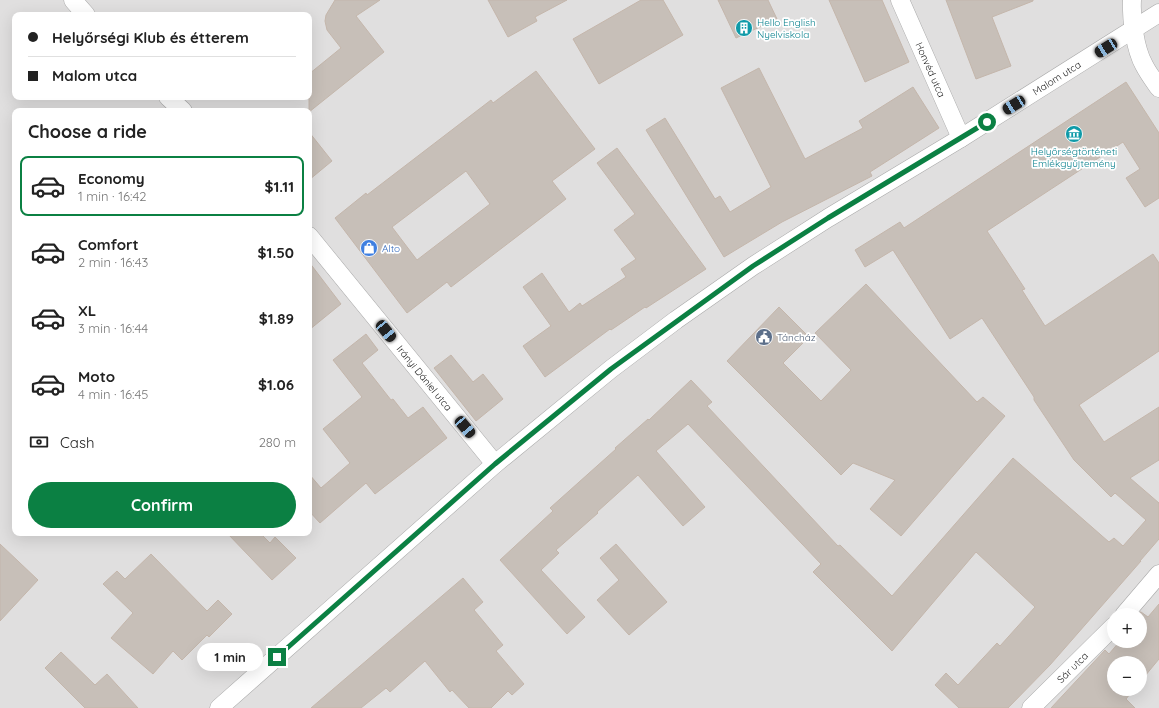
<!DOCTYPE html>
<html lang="en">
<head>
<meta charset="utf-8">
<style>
  body { margin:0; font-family:Quicksand,sans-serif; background:#f2f2f2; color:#222; height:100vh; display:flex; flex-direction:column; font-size:15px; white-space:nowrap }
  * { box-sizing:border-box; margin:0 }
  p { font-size:13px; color:#767676 }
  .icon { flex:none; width:22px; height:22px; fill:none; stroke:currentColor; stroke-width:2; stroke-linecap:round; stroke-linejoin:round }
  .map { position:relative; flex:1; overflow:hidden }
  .details { position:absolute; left:12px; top:108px; width:300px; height:428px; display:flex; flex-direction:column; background:#fff; border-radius:8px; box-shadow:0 4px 16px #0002 }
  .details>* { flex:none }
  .banner { position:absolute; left:12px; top:12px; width:300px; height:88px; border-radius:8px; box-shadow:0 4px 16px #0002; display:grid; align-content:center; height:88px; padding:0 16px; background:#fff }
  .controls { position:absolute; left:1107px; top:608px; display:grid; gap:8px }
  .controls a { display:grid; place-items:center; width:40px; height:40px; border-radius:50%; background:#fff; box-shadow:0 4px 16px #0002; font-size:20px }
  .end { position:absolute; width:18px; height:18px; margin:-9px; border:5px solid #0b8043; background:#fff; box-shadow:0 0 0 2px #fff }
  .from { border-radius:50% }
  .bubble { position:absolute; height:28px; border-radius:14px; background:#fff; box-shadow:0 4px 16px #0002; font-size:13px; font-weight:700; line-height:28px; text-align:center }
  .car { position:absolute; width:12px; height:24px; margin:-12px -6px; border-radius:5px; box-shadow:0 0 3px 1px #0007; background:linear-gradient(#222 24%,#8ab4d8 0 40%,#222 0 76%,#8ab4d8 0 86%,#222 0) }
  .banner b { display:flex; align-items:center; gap:14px; height:38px; font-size:15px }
  .banner b+b { border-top:1px solid #e0e0e0 }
  .banner i { width:10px; height:10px; background:#222 }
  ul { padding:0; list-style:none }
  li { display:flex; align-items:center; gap:12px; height:60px; margin:0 8px 6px; padding:0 8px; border:2px solid transparent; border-radius:8px }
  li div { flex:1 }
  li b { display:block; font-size:15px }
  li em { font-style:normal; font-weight:700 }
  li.selected { border-color:#0b8043 }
  li>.icon { width:36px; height:36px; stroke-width:1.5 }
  h2 { padding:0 16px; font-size:18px; line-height:48px }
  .pay { display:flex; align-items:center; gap:10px; height:44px; padding:0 16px; font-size:15px }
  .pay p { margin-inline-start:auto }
  .cta { display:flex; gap:8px; margin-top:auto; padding:8px 16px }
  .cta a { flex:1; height:46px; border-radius:24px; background:#0b8043; color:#fff; font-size:16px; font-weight:700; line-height:46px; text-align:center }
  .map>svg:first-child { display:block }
  .residential { fill:#e0dfdf; fill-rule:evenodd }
  .building { fill:#c7bfb8; stroke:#c4b6ab; fill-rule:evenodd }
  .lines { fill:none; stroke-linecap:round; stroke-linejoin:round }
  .street-casing { stroke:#a9a9a9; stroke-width:19 }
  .street { stroke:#fff; stroke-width:18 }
  .route { stroke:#0b8043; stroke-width:5 }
  .labels { text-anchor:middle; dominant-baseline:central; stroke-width:3.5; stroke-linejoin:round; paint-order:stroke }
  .culture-label { font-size:10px; fill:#0d838f; stroke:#fff; text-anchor:start }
  .street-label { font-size:10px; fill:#222; stroke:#fff }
  .shop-label { font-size:10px; fill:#366cbe; stroke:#fff; text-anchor:start }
  .service-label { font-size:10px; fill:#4e5e75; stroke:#fff; text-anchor:start }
</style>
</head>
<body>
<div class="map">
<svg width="1159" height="708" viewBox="0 0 1159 708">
  <rect width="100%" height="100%" fill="#f2efe9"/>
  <path class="residential" d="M0,0H1159V708H0ZM15,15H309V97H15ZM15,111H309V533H15ZM1114,615H1140V641H1114ZM1114,663H1140V689H1114Z"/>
  <path class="building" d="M335,0H380L356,16L384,52L309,112V74L341,48L327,30L325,21L326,15Z
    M488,0H567L535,17L537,21L508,37Z
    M641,0H663L683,35L599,84L573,39Z
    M718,0H768L777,19L736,38Z
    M829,0H882L909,62L865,82Z
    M946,0H1033V1L992,17L1011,66L976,79Z
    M759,68L805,159L863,128L859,121L913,87L939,128L870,172L872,176L782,222L724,257L646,130L665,118L715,199L720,196L730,212L771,187L721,88Z
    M536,71L595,149L552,181L566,199L451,287L447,282L407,313L335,218L366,193L367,195L491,100L493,103ZM466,171L490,204L417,260L392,227Z
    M1126,82L1159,133V198L1145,207L1126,178L1140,169L1123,142L987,231L1025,289L1022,290L1045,326L1153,254L1159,263V351L1079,405L1104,442L1159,407V460L1130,478L1159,503V539L1140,561H1141L1050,665L1008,708H959L935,685L946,673L958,685L997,643L1000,646L1035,607L976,552L892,651L813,572L821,564L688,424L656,451L705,507L683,526L638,475L597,512L598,513L556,550L559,553L541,570L585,617L567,634L500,560L553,511L550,508L616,449L615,448L648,419L649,420L691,380L712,402L707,406L838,546L840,545L892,596L1013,458L1109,542L1114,538L1123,546L1146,520L1115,493L1111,497L1074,460L1034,400V397L982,318L950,339L893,250L865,267L855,250L900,222L904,228Z
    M309,132L332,161L309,180Z
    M617,148L706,269L646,308L645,307L611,330L610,329L545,377L523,346L551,326L523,287L542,273L569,312L580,303L582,306L626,277L621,269L636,259L614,230L635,214L597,163Z
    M309,262L341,304L309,330Z
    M866,284L977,402L983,397L1005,416L901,536L870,509L895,480L853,463L841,475L727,361L779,307L809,337L783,363L821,401L851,370L815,333Z
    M366,334L378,350L362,363L391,400L393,399L408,418L423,407L447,438L375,494L366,483L320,523L309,511V474L321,488L350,463L323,429L362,397L333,360Z
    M451,355L473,382L483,374L503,399L476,421L434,368Z
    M227,533H260L270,543L275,537L296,558L272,580Z
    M0,544L38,580L0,621Z
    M616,544L667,602L629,635L597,600L619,580L600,558Z
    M151,554L207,611L218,600L232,614L209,637L207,635L182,660L173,651L153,674L111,638L133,613L103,584L117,571L125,579Z
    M463,578L483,602L474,610L503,645L496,651L524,684L512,695L508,691L491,708H469L452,690L450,692L425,661L390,692L386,688L361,708H311Z
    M1159,604V659L1140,682V663H1114V689H1134L1126,699L1135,708H1051L1105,650L1109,654L1120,641H1140V612H1141L1148,617Z
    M61,652L95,685L107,674L138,708H85L45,668Z"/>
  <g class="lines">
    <g class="street-casing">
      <g id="street">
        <path d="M73,0L86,15"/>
        <path id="s1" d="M900,0L961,138"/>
        <path d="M1132,0C1131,18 1135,49 1144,65C1148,73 1154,81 1159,88"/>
        <path d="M168,97L183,111"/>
        <path id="s2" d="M309,236L495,464"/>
        <path d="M1124,615L1159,574"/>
        <path id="s3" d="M219,708L495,464L611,369L676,320L753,266L828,218L961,138L1159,13"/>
        <path id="s4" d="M1031,708L1114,626"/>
      </g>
    </g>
    <use href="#street" class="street"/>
  </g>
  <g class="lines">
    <path class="route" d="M277,657L495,464L611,369L753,266L828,218L987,122"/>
  </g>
  <defs>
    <g id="building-disc" transform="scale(0.9)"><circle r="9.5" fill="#0f9aa8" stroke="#fff"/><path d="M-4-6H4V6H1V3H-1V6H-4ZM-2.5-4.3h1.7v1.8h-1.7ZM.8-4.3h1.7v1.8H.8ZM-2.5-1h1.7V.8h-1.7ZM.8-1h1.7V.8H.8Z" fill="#fff"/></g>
    <g id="museum-disc" transform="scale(0.9)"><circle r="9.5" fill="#0f9aa8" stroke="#fff"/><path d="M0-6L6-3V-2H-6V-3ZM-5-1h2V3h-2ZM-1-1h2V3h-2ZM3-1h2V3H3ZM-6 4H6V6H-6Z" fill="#fff"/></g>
    <g id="shop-disc" transform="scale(0.9)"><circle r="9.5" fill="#3f7fe0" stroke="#fff"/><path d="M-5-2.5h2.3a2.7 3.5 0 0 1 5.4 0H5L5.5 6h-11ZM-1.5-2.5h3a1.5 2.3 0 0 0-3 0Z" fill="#fff"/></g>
    <g id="civic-disc" transform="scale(0.9)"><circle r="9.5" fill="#5c6f8a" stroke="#fff"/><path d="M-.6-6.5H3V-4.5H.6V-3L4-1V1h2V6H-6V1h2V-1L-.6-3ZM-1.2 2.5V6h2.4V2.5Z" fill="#fff"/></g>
  </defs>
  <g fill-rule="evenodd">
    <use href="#building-disc" x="744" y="28"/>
    <use href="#museum-disc" x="1074" y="134"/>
    <use href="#shop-disc" x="369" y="248"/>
    <use href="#civic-disc" x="764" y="337"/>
  </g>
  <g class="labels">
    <g class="culture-label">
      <text x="757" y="22">Hello English<tspan x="757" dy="12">Nyelviskola</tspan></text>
      <text x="1074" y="151" text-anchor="middle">Helyőrségtörténeti<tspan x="1074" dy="12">Emlékgyűjtemény</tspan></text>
    </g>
    <g class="street-label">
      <text stroke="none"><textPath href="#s1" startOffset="76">Honvéd utca</textPath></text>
      <text stroke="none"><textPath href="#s3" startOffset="1051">Malom utca</textPath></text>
      <text stroke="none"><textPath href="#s2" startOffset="183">Irányi Dániel utca</textPath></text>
      <text stroke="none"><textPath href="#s4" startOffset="58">Sár utca</textPath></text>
    </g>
    <g class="shop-label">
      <text x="382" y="248">Alto</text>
    </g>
    <g class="service-label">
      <text x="777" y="337">Táncház</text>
    </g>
  </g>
</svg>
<div class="controls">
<a>+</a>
<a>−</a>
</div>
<i class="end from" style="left:987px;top:122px"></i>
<i class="end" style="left:277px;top:657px"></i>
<div class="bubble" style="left:197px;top:643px;width:66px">1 min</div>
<i class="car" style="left:1106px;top:48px;rotate:238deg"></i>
<i class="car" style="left:1014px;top:105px;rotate:238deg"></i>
<i class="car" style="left:386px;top:331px;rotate:141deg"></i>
<i class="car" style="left:465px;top:427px;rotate:140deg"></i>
<div class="banner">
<b><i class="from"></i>Helyőrségi Klub és étterem</b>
<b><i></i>Malom utca</b>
</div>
<section class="details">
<h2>Choose a ride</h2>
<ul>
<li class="selected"><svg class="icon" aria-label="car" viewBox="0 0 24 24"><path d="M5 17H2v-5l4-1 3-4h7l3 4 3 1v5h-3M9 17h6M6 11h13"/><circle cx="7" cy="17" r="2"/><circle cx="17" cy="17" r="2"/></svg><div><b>Economy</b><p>1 min · 16:42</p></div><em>$1.11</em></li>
<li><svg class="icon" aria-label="car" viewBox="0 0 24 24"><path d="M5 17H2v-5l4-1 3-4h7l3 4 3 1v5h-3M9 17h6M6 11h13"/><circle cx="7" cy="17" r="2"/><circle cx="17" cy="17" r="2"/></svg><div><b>Comfort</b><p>2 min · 16:43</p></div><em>$1.50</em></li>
<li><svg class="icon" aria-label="car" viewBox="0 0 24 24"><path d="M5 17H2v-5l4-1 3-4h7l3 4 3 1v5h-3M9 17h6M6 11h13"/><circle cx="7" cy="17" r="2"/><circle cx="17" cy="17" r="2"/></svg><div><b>XL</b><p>3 min · 16:44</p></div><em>$1.89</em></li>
<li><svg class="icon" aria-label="car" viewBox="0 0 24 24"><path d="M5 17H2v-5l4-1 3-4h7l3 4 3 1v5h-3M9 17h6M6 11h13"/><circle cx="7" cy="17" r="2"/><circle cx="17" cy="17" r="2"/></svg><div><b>Moto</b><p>4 min · 16:45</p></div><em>$1.06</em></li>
</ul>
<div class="pay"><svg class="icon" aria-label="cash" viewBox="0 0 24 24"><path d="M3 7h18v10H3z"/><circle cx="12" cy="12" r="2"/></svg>Cash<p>280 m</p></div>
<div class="cta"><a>Confirm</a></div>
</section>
</div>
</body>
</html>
